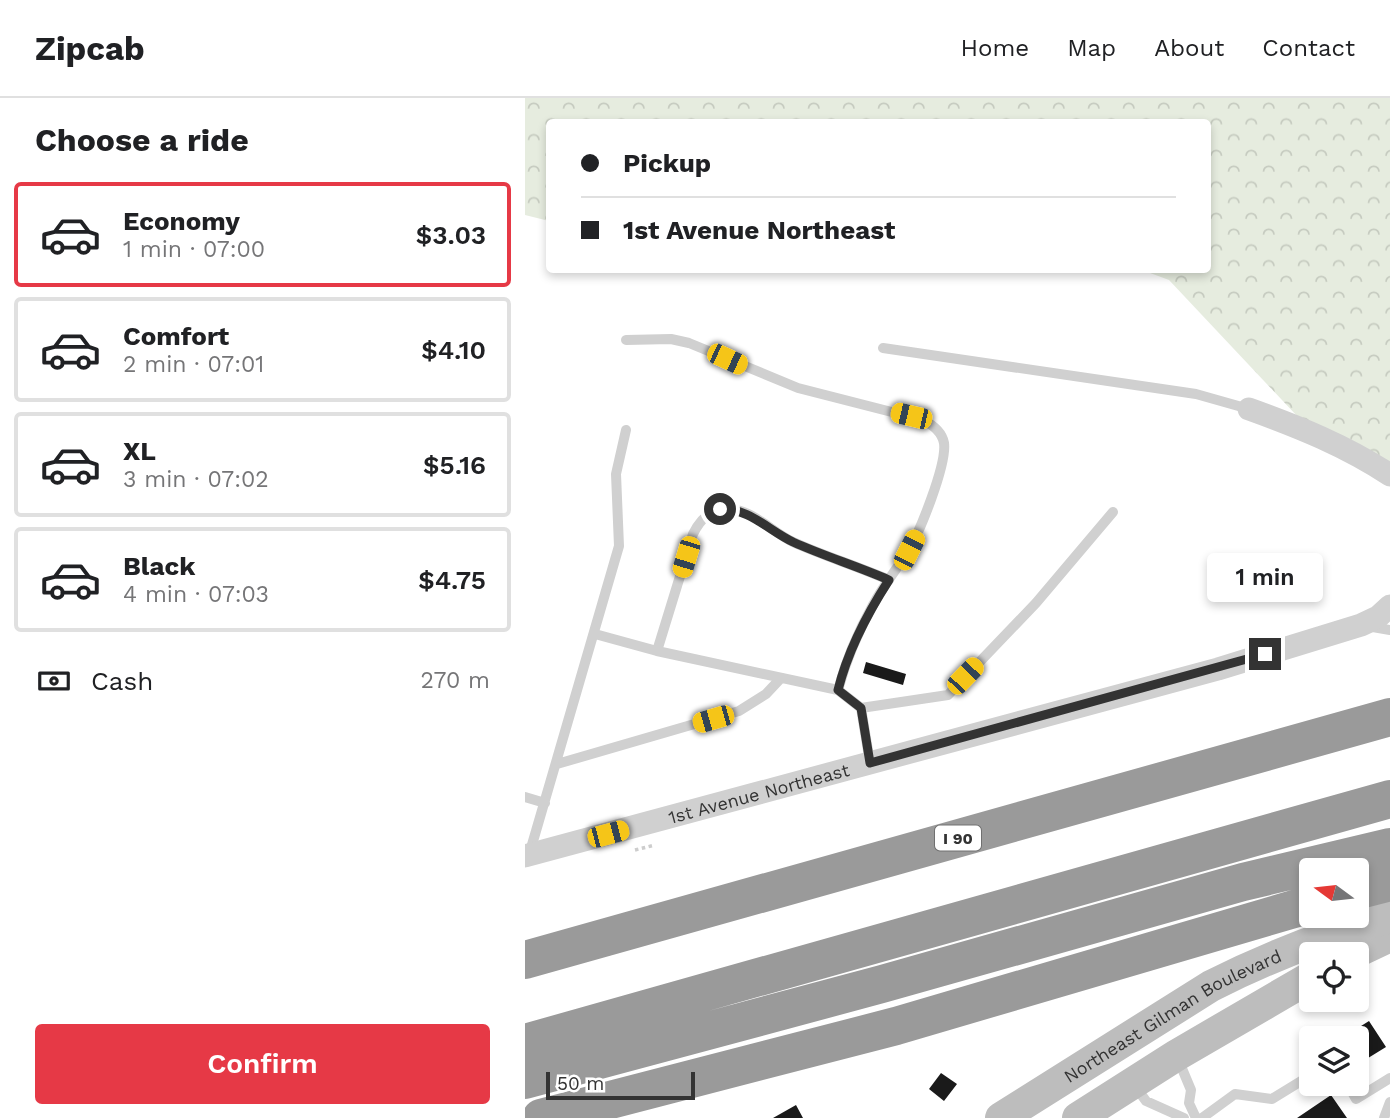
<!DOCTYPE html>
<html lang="en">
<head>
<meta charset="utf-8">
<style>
  body { margin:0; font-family:"Work Sans",sans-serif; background:#f2f2f2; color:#202124; height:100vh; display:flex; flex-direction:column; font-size:26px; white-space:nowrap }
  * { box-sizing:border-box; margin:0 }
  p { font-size:23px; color:#757577 }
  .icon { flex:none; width:38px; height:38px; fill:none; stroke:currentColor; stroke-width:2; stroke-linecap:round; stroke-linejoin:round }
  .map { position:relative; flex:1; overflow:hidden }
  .side { display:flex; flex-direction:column; background:#fff; width:525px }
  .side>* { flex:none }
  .top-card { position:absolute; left:21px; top:21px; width:665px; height:154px; border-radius:7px; box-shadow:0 4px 10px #0003; display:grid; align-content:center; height:154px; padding:0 35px; background:#fff }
  .needle { width:46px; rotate:285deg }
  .tools { position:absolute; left:774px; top:760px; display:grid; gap:14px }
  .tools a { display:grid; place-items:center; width:70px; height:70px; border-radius:7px; background:#fff; box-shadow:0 4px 10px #0003; font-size:35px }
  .scale { position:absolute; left:21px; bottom:18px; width:149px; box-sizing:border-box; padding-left:7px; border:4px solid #333; border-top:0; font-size:19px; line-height:24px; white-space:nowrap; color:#333; -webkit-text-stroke:5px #fff; paint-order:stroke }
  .end { position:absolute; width:32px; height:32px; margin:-16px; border:9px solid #333; background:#fff; box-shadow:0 0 0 4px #fff }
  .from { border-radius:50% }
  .bubble { position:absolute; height:49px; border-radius:7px; background:#fff; box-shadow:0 4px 10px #0003; font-size:23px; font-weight:600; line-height:49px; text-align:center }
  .car { position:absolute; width:21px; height:42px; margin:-21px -10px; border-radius:9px; box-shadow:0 0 5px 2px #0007; background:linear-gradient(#f5c518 24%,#345 0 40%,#f5c518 0 76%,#345 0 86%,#f5c518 0) }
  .top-card b { display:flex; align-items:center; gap:24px; height:66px; font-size:26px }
  .top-card b+b { border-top:2px solid #e0e0e0 }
  .top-card i { width:18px; height:18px; background:#202124 }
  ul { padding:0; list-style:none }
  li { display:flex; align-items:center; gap:21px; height:105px; margin:0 14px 10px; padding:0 21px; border:4px solid #e0e0e0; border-radius:7px }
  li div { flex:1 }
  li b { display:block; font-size:26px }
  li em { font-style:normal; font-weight:600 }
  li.current { border-color:#e63946 }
  li>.icon { width:63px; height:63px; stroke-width:1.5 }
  h2 { padding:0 35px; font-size:32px; line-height:84px }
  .pay { display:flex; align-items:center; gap:18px; height:77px; padding:0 35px; font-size:26px }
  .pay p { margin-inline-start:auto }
  .button { display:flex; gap:14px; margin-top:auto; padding:14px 35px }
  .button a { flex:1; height:80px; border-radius:7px; background:#e63946; color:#fff; font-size:28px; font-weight:600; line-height:80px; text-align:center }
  header { display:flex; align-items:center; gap:42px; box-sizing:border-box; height:98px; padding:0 35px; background:#fff; border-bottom:2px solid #e0e0e0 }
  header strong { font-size:33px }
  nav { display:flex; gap:38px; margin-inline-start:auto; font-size:24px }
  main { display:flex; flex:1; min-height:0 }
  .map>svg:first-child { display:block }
  .forest { fill:url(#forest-crowns) }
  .building { fill:#1a1a1a }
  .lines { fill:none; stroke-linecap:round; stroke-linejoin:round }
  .path { stroke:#cdcdcd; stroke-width:3.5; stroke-dasharray:3.5 3.5; stroke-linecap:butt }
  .lane { stroke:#d0d0d0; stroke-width:10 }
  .street { stroke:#d0d0d0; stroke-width:23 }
  .secondary { stroke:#bdbdbd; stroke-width:32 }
  .highway { stroke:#9a9a9a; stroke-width:38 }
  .route { stroke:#333; stroke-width:9 }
  .labels { text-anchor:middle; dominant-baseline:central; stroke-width:7; stroke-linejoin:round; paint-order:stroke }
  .shield { fill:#fff; stroke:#707070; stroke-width:2 }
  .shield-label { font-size:16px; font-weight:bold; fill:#333 }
  .street-label { font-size:18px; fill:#333; stroke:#fff }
</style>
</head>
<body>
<header>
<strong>Zipcab</strong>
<nav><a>Home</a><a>Map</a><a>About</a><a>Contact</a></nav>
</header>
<main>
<section class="side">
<h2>Choose a ride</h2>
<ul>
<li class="current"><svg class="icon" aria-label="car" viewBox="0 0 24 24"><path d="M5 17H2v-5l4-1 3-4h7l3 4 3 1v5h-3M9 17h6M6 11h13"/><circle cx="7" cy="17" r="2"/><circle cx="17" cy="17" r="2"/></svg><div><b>Economy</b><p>1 min · 07:00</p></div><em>$3.03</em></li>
<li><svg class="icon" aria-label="car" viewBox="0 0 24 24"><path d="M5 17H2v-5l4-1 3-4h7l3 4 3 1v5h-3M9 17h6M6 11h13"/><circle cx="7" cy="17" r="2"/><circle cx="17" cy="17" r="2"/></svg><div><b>Comfort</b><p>2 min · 07:01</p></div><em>$4.10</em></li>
<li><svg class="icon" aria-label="car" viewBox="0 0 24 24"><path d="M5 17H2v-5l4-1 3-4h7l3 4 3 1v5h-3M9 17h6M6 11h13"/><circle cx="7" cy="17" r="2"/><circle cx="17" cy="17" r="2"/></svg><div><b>XL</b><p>3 min · 07:02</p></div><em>$5.16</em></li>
<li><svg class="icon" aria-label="car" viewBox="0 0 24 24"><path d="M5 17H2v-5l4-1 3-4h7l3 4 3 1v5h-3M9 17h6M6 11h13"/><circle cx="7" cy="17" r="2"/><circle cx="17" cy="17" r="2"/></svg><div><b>Black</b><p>4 min · 07:03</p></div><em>$4.75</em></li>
</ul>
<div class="pay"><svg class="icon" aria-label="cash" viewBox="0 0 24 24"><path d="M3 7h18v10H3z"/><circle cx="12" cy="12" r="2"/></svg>Cash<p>270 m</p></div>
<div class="button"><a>Confirm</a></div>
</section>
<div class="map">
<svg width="865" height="1020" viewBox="0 0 865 1020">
  <defs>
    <pattern id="forest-crowns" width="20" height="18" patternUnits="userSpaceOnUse" patternTransform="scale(1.75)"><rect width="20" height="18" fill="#e6ecdf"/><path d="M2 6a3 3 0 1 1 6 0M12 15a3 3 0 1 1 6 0" fill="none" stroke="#c6cbc0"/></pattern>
  </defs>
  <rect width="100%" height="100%" fill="#fff"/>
  <path class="forest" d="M0,0H865V377L788,335L644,182L617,172H682V24H24V123L0,117Z"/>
  <path class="building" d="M341,564L381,576L378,587L338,575Z
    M844,923L861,949L835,965L831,959V940H817Z
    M416,975L432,986L419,1003L404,991Z
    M806,997L822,1020H772Z
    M271,1007L278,1020H248Z"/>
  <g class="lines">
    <path class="path" d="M110,752L130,747"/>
    <path class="lane" d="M101,242L146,241L164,245L273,290L398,322C408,327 417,334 419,345C422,366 395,434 383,453C372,471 358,488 348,507C333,534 321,562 313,592
      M358,250L671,296L724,311
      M842,528L865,532
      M70,536L132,553L168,436C176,420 187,409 206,411C229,413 247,434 268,444C299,458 332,468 364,482
      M132,553L313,592L336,610L345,665
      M336,610L423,597L511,505L588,414
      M32,666L214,613L241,596L256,580
      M0,699L20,705
      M4,757L94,448L91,376L101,332
      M653,961L666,992L664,1005L671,1020
      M822,985L831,1001L865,980
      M610,988L621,1003L659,1020
      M677,1020L710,996L747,1001L786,977
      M859,1020L865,1004"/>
    <g class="street">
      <path d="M724,311C774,329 821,348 865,377"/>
      <path id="s1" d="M0,758L693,571L836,527L853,519L865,508"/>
    </g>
    <g class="secondary">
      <path d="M827,856L865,838"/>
      <path id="s2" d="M476,1020L686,888C743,859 803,836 865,819"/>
      <path d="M553,1020L652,957L786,879"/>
    </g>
    <path class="highway" d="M831,793L865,784
      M0,862L865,619
      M0,945L865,701
      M0,982L357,886L718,784L865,749
      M16,1020L371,928L786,806"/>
  </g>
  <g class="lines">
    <path class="route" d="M195,411C224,410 243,432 268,444C299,458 332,468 364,482C342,516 323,552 313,592L336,610L345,665L740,556"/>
  </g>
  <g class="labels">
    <rect class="shield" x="410" y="727.5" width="46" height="25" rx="5"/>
    <g class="shield-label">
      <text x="433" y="740">I 90</text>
    </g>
    <g class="street-label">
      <text stroke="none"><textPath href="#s1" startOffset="242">1st Avenue Northeast</textPath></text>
      <text stroke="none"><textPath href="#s2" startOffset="200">Northeast Gilman Boulevard</textPath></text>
    </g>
  </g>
</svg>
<div class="tools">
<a><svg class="needle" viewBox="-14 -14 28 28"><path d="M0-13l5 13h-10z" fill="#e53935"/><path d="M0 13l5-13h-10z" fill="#757577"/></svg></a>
<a><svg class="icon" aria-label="locate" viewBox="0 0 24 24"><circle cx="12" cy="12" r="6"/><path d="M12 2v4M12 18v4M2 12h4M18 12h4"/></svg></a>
<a><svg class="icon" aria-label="layers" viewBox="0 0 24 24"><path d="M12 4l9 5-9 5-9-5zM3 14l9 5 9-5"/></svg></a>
</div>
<div class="scale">50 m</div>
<i class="end from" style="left:195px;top:411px"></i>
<i class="end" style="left:740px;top:556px"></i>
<div class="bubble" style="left:682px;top:455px;width:116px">1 min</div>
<i class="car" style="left:202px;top:261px;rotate:115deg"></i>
<i class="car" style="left:386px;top:318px;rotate:283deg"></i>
<i class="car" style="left:384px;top:452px;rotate:27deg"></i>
<i class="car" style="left:161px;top:459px;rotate:197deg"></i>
<i class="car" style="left:440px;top:578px;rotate:44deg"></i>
<i class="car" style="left:188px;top:621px;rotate:254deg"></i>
<i class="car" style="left:83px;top:736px;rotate:75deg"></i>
<div class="top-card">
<b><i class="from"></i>Pickup</b>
<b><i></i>1st Avenue Northeast</b>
</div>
</div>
</main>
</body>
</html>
